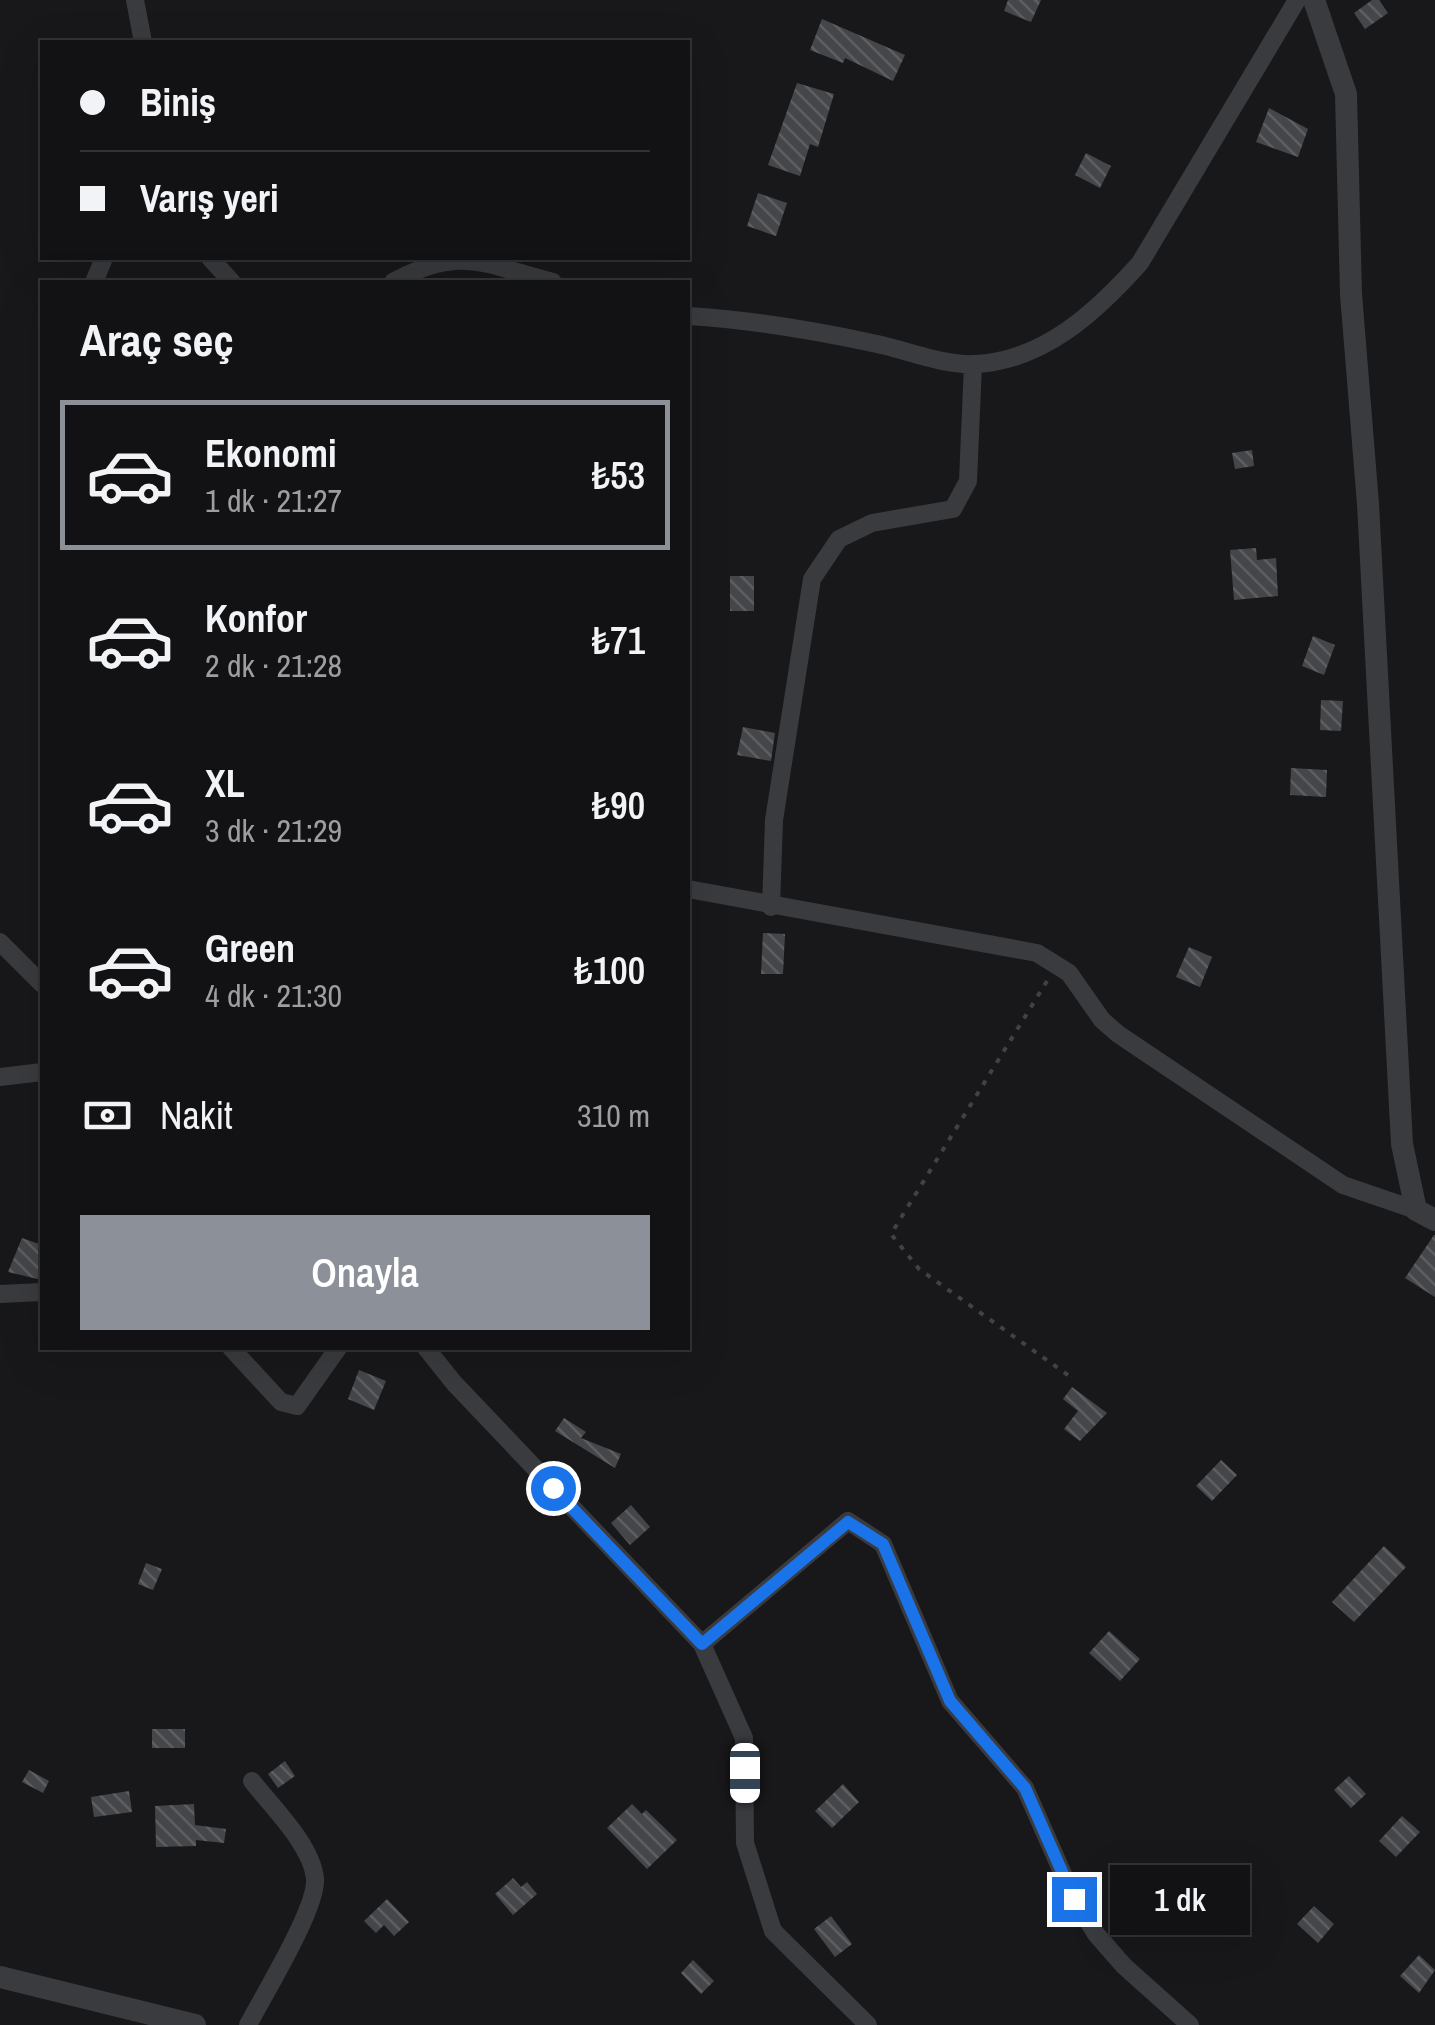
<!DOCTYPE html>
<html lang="tr">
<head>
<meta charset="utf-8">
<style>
  body { margin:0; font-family:"Archivo Narrow",sans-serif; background:#1b1b1d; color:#f1f3f6; height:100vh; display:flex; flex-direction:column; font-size:38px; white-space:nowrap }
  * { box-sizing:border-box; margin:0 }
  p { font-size:32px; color:#9c9ea0 }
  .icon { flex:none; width:55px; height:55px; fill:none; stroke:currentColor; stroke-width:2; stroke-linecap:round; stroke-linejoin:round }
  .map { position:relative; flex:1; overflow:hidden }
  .side { position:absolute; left:40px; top:280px; width:650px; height:1070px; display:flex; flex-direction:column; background:#121214; border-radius:0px; box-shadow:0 10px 40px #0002,0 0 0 2px #313234 }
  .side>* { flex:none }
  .top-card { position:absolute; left:40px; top:40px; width:650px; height:220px; border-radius:0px; box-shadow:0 10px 40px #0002,0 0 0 2px #313234; display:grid; align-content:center; height:220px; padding:0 40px; background:#121214 }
  .end { position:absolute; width:45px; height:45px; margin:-22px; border:12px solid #1a73e8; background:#fff; box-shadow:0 0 0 5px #fff }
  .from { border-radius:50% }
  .bubble { position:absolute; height:70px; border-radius:0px; background:#121214; box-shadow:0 10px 40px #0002,0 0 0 2px #313234; font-size:32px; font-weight:600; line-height:70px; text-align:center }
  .car { position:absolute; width:30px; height:60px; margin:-30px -15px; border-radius:12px; box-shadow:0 0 8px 2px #0007; background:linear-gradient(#fff 24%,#345 0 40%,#fff 0 76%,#345 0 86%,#fff 0) }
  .top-card b { display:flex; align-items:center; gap:35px; height:95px; font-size:38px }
  .top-card b+b { border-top:2px solid #313234 }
  .top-card i { width:25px; height:25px; background:#f1f3f6 }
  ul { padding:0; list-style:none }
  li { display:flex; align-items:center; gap:30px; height:150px; margin:0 20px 15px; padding:0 20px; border:5px solid transparent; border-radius:0px }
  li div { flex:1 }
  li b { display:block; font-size:38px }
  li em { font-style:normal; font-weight:600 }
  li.selected { border-color:#8c9099 }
  li>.icon { width:90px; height:90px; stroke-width:1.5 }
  h2 { padding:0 40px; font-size:45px; line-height:120px }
  .pay { display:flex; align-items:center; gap:25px; height:110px; padding:0 40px; font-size:38px }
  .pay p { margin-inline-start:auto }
  .action { display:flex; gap:20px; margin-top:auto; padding:20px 40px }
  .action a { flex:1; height:115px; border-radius:0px; background:#8c9099; color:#fff; font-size:40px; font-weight:600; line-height:115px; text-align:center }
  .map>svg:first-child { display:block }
  .building { fill:url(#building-back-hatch) }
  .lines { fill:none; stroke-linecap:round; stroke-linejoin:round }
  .path { stroke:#3f4246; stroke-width:4; stroke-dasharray:5 8; stroke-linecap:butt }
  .minor { stroke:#393b3f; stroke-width:18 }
  .tertiary { stroke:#393b3f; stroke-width:22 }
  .route { stroke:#1a73e8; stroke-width:12 }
</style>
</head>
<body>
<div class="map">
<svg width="1435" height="2025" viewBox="0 0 1435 2025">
  <defs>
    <pattern id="building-back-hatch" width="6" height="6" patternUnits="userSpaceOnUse" patternTransform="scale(2.5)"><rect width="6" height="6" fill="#44464a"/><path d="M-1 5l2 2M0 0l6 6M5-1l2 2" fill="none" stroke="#5c5e62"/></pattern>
  </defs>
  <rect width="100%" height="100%" fill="#18181a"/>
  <path class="building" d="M1008,0H1041L1031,22L1004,11Z
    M1372,0H1379L1388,13L1365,29L1354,13Z
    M822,19L905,55L893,81L845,58L843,63L810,50Z
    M797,83L834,94L818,147L810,144L800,176L768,165Z
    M1269,108L1308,129L1298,157L1256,142Z
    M1086,153L1111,166L1100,188L1075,175Z
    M758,193L787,203L776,236L747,226Z
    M1252,450L1254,466L1235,469L1232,453Z
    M1256,548L1257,560L1276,558L1278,596L1234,600L1230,550Z
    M730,576H754V611H730Z
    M1313,636L1335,645L1324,675L1302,666Z
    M1321,700L1343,701L1341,731L1320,730Z
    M743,727L775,733L771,761L737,755Z
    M1291,768L1327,770L1326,797L1290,795Z
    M763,933L785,934L783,974H761Z
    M1189,947L1212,957L1200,987L1176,977Z
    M1434,1235H1435V1297L1405,1278Z
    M22,1238L42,1245V1280L8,1272Z
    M359,1370L386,1381L374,1410L348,1399Z
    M1072,1387L1107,1413L1080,1441L1064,1429L1078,1411L1063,1399Z
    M564,1418L586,1432L581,1438L621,1454L615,1468L555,1431Z
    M1221,1460L1237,1475L1212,1501L1196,1486Z
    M631,1505L650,1527L630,1545L611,1523Z
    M1384,1546L1406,1567L1354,1622L1332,1602Z
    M146,1563L162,1569L153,1590L138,1584Z
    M1109,1631L1140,1659L1120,1681L1089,1653Z
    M152,1729H185V1748H152Z
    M285,1761L295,1776L278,1788L268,1774Z
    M29,1770L49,1781L43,1793L22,1782Z
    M1349,1776L1366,1794L1351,1808L1334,1790Z
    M843,1784L859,1802L832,1828L815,1811Z
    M129,1791L132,1812L94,1817L91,1797Z
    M194,1804L195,1825L226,1829L224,1843L196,1840V1846L156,1847L155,1806Z
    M632,1804L642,1814L646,1810L677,1840L647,1869L607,1828Z
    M1402,1816L1420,1832L1396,1857L1379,1841Z
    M513,1878L521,1887L527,1882L537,1894L513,1915L495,1894Z
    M387,1899L409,1922L394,1936L384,1925L376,1933L364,1921Z
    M1314,1906L1334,1924L1318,1943L1297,1924Z
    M831,1916L852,1944L835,1957L814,1929Z
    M1419,1955L1435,1970L1419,1993L1400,1976Z
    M693,1960L714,1981L701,1994L681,1973Z"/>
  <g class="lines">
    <path class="path" d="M1047,981L891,1234L919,1269L1072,1378"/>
    <path class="minor" d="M135,0L143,42
      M210,258L232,282
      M94,282L104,258
      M393,282C460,245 483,264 553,282
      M688,316C753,320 813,330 877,344C906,350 945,366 975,364C1044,361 1097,311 1140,263L1297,0
      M688,889L1037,953L1069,973L1102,1020L1118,1034L1343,1185L1416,1210
      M771,907L774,820L812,579L839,539L872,523L953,509L968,481L973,364
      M0,942L42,984
      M0,1077L42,1072
      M0,1294L42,1292
      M231,1348L281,1402L297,1406L338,1348
      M426,1348L454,1383L702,1644L744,1738L745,1843L773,1931L868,2025
      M702,1644L848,1521L883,1544L950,1701L1025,1788L1074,1899L1096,1934L1124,1966L1190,2025
      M248,2025C263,1996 318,1907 315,1878C311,1844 272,1807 252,1781"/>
    <path class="tertiary" d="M1314,0L1346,94L1351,294L1368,504L1402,1144L1416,1210L1435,1220
      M0,1977L195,2025"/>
  </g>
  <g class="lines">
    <path class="route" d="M553,1488L702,1644L848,1522L883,1544L950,1701L1025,1788L1074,1899"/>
  </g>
</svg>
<i class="end from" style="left:553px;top:1488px"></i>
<i class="end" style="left:1074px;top:1899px"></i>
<div class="bubble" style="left:1110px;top:1865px;width:140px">1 dk</div>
<i class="car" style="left:745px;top:1773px;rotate:180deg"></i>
<div class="top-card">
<b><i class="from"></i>Biniş</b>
<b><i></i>Varış yeri</b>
</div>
<section class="side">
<h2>Araç seç</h2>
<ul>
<li class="selected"><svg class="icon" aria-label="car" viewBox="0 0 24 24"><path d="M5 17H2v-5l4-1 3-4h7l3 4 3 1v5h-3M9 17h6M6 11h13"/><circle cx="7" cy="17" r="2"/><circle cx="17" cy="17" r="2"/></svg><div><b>Ekonomi</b><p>1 dk · 21:27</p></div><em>₺53</em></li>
<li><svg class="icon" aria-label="car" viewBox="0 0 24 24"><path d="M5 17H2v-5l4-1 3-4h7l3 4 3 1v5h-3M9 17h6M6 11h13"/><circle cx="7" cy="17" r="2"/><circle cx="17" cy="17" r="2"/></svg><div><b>Konfor</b><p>2 dk · 21:28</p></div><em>₺71</em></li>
<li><svg class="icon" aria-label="car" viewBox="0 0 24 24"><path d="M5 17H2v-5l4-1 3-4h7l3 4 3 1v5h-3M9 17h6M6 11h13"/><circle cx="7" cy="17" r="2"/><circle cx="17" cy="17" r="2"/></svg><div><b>XL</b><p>3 dk · 21:29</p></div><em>₺90</em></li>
<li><svg class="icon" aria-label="car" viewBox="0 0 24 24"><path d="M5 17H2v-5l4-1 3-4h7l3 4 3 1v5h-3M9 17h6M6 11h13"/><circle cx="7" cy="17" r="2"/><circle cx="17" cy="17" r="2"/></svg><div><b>Green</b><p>4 dk · 21:30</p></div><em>₺100</em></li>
</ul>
<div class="pay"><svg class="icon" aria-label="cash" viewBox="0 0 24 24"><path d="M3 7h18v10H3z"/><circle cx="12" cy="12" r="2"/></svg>Nakit<p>310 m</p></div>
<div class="action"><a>Onayla</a></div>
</section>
</div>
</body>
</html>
